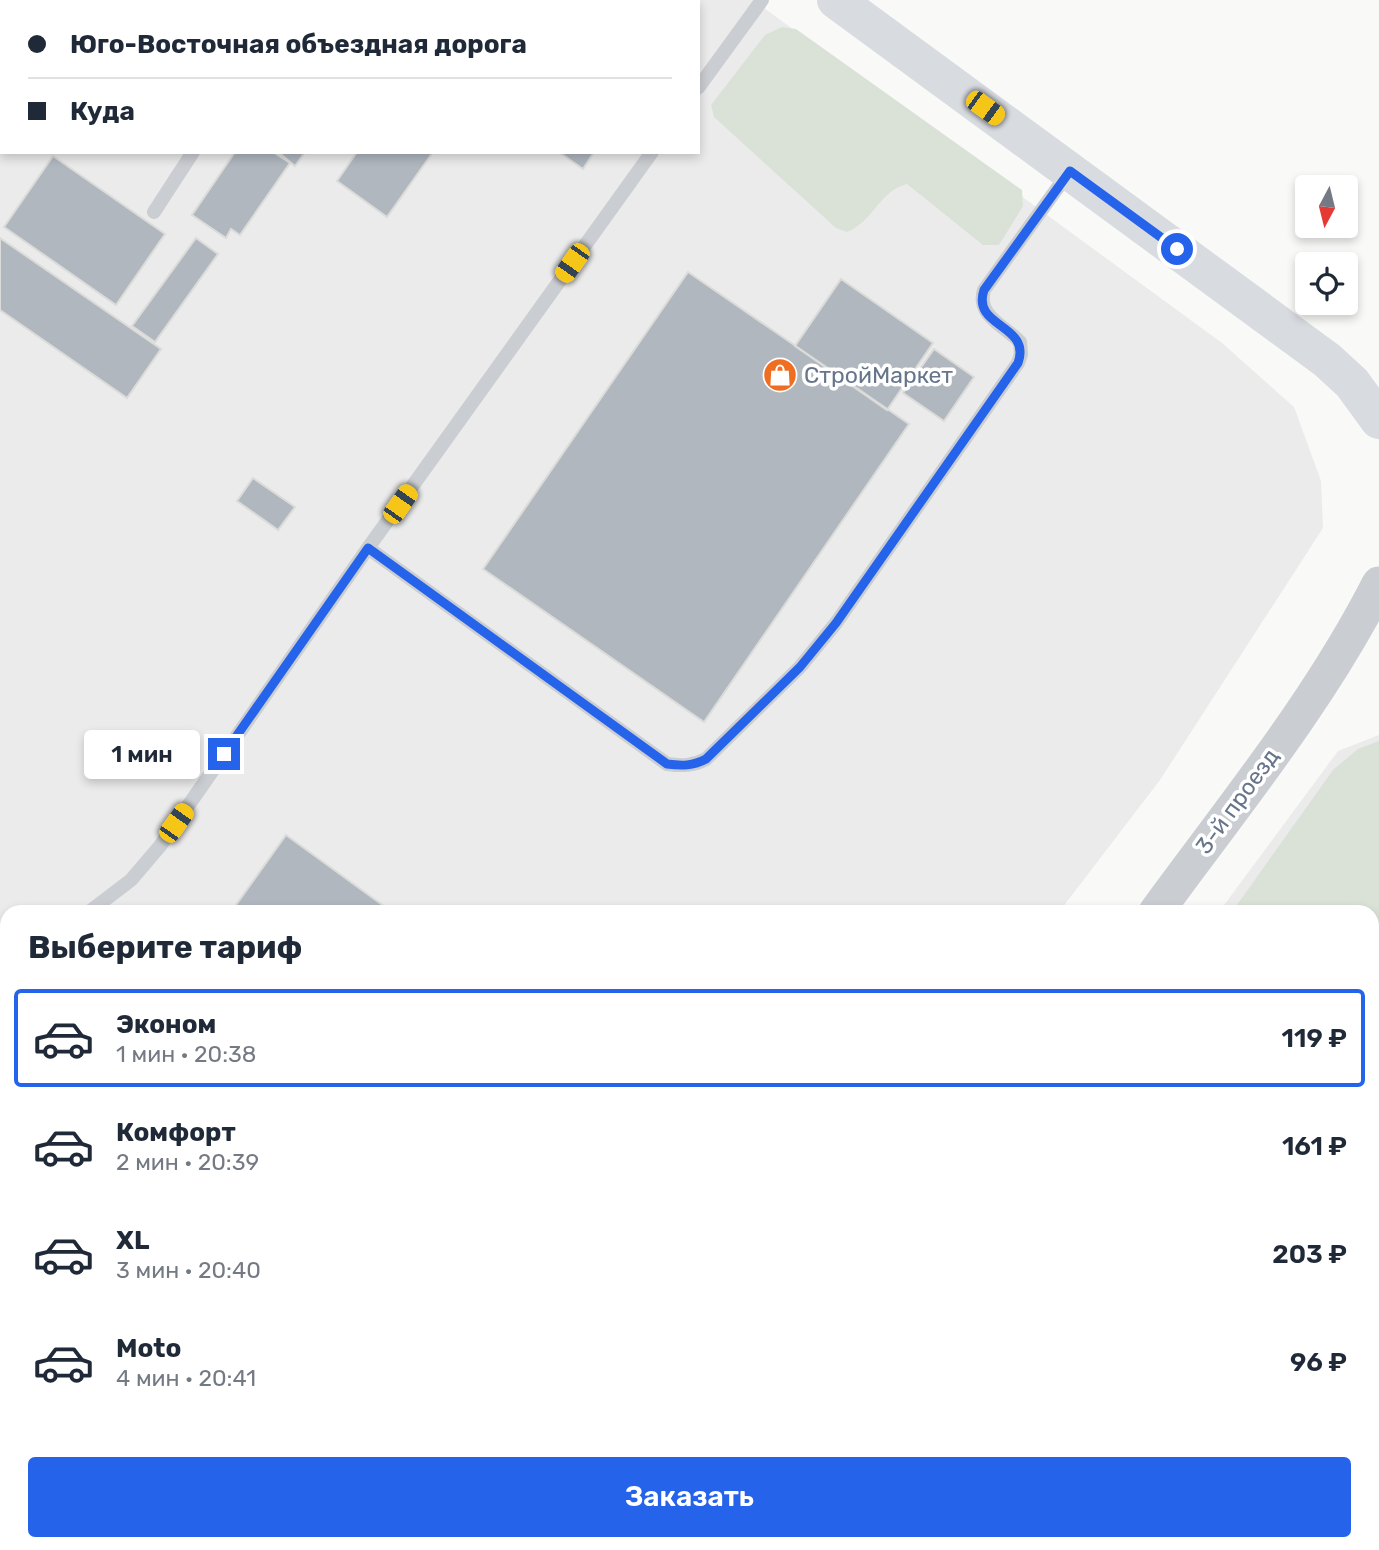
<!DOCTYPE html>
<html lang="ru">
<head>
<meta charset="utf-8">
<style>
  body { margin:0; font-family:Rubik,sans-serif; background:#f2f2f3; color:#1f2937; height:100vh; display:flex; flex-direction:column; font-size:26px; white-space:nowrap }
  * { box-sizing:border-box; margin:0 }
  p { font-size:23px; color:#747a83 }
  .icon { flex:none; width:38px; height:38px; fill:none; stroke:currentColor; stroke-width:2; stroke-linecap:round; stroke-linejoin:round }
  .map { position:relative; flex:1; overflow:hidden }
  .sheet { position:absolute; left:0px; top:905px; width:1379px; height:646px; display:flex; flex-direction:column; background:#fff; border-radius:21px 21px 0 0; box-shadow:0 4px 10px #0003 }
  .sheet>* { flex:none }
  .banner { position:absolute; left:0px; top:0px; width:700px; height:154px; box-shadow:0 4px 10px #0003; display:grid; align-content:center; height:154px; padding:0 28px; background:#fff }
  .needle { width:46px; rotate:187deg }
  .fabs { position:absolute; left:1295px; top:175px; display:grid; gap:14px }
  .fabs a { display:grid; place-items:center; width:63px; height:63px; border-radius:7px; background:#fff; box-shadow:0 4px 10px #0003; font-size:35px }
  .end { position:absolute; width:32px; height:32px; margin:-16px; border:9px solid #2563eb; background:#fff; box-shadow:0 0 0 4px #fff }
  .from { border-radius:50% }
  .bubble { position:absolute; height:49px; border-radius:7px; background:#fff; box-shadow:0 4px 10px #0003; font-size:23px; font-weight:600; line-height:49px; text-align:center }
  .car { position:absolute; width:21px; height:42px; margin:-21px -10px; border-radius:9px; box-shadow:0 0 5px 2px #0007; background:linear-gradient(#f5c518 24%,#345 0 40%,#f5c518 0 76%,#345 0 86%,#f5c518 0) }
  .banner b { display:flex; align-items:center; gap:24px; height:66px; font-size:26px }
  .banner b+b { border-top:2px solid #e0e1e3 }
  .banner i { width:18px; height:18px; background:#1f2937 }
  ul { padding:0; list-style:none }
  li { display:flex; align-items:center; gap:21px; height:98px; margin:0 14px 10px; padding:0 14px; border:4px solid transparent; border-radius:7px }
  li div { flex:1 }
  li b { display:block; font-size:26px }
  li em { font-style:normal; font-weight:600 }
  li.current { border-color:#2563eb }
  li>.icon { width:63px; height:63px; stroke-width:1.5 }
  h2 { padding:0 28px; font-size:32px; line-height:84px }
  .action { display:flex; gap:14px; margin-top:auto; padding:14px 28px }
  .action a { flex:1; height:80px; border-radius:7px; background:#2563eb; color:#fff; font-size:28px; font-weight:600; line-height:80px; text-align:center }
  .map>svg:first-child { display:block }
  .built { fill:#eaebea; fill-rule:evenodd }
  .green { fill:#dae2d8 }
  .building { fill:#b0b7bf; stroke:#dbdcd9; stroke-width:2 }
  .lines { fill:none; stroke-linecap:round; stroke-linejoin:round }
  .service { stroke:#cacdd1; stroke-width:14 }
  .tertiary { stroke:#cacdd1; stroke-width:35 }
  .secondary { stroke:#d8dbe0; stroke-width:38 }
  .route { stroke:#2563eb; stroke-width:9 }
  .labels { text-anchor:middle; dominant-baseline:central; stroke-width:7; stroke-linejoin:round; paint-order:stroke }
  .poi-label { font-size:23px; fill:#67758b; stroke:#fff; text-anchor:start }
  .street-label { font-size:23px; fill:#67758b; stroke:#fff }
</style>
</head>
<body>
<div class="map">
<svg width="1379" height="1550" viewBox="0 0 1379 1550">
  <rect width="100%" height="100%" fill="#f9faf7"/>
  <path class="built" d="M0,0H753L1222,343L1294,407L1321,481L1323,528L1160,780L1059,912H7V1544L570,1550H0ZM2,2H698V152H2Z
    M1379,735V1550H745L750,1544H1372V912H1219L1338,751Z"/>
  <path class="green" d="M782,27L796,29L1022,190L1023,206L999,245H983L907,184C880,190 873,222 847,232L836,228L714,117L711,105L765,35Z
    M1379,741V1137L1372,1126V912H1232L1333,770L1358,749Z
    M0,1368L7,1373V1544H590L585,1550H0Z
    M774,1544H896L900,1550H769Z"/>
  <path class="building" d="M347,0H426L346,2Z
    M235,152H273L290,163L240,235L231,229L226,238L192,215Z
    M278,152H305L295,166Z
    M357,152H433L387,217L337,181Z
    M559,152H594L583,169Z
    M53,156L165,234L116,305L4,227Z
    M0,238L161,349L127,398L0,310Z
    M196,238L218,254L155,342L132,326Z
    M688,272L909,424L704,722L483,569Z
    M841,279L933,343L887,410L795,346Z
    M934,349L974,377L944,421L903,393Z
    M253,478L295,507L278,530L237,501Z
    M286,835L392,912H231Z
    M1021,1544H1058L1053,1550H1030Z"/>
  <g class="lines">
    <path class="service" d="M318,2L320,0
      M698,88L762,0
      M652,152L368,548L667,764C682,766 693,766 706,759L800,667L836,623L1018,363L1021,354L1020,342C1005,326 976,316 984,290L1069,172
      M154,212L193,152
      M89,912L131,880L160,846L368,548
      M0,977L7,973
      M1372,1430L1379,1436"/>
    <path class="tertiary" d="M1156,912C1234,805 1319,702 1379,584
      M694,1550L699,1544"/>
    <path class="secondary" d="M836,0L1327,360L1352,383L1379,420"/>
  </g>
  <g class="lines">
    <path class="route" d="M224,754L368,548L667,764C682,766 693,766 706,759L800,667L836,623L1018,363C1032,324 971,328 984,290L1070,171L1177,249"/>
  </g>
  <defs>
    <g id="shop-disc" transform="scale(1.75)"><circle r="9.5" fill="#f06e21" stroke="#fff"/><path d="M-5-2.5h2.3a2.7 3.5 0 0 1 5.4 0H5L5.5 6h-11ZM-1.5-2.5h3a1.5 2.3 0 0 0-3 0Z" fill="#fff"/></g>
  </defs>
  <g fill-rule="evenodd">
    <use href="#shop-disc" x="780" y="375"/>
  </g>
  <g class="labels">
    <g class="poi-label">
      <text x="804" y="375">СтройМаркет</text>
    </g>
    <g class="street-label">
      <text transform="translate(1237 801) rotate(-54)">3-й проезд</text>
    </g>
  </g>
</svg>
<div class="fabs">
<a><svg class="needle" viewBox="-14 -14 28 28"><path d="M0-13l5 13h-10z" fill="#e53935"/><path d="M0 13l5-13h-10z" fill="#747a83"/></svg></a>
<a><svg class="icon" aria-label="locate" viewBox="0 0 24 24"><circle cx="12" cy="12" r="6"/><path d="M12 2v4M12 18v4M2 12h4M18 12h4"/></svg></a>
</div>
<i class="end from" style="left:1177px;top:249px"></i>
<i class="end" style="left:224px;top:754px"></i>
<div class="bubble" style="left:84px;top:730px;width:116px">1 мин</div>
<i class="car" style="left:985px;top:108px;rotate:126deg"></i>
<i class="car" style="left:572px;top:263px;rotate:215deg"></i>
<i class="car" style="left:400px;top:504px;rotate:35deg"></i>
<i class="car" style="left:176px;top:823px;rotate:35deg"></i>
<div class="banner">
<b><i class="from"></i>Юго-Восточная объездная дорога</b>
<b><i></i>Куда</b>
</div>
<section class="sheet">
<h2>Выберите тариф</h2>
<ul>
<li class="current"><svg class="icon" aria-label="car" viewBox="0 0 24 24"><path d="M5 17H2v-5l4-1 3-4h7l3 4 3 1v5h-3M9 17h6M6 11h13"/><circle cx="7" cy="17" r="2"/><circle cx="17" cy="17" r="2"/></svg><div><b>Эконом</b><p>1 мин · 20:38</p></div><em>119 ₽</em></li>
<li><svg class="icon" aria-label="car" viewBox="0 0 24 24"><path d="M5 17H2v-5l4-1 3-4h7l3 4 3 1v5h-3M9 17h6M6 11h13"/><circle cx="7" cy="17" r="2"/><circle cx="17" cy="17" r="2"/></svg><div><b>Комфорт</b><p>2 мин · 20:39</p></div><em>161 ₽</em></li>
<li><svg class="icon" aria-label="car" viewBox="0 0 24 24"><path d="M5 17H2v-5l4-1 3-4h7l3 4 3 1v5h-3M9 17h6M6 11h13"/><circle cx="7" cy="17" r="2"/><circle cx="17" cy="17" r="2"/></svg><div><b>XL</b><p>3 мин · 20:40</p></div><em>203 ₽</em></li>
<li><svg class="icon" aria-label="car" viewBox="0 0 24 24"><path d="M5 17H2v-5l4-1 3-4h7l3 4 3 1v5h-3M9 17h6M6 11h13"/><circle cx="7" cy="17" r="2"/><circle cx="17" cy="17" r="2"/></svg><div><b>Moto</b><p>4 мин · 20:41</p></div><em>96 ₽</em></li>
</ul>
<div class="action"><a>Заказать</a></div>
</section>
</div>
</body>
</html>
